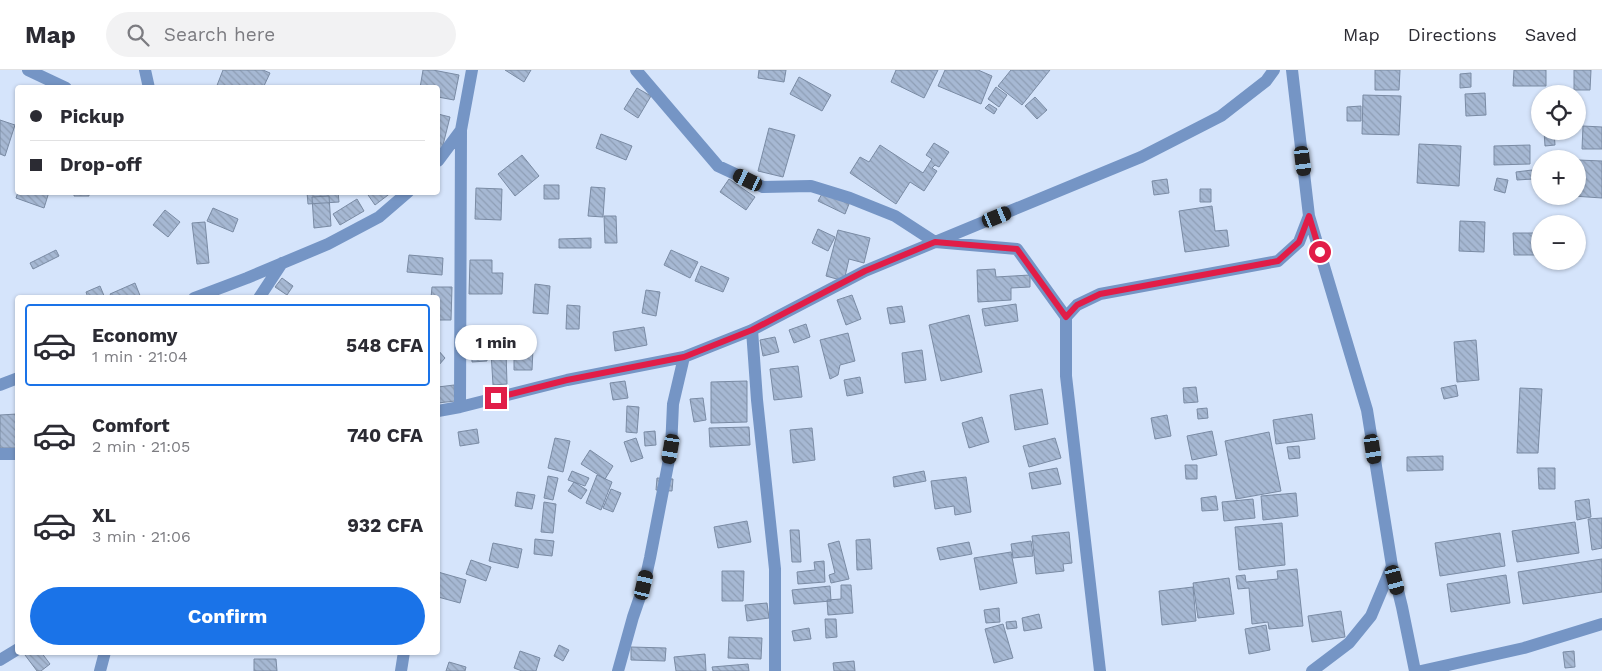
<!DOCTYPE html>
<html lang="en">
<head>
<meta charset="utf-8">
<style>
  body { margin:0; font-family:"Work Sans",sans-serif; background:#f2f2f3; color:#2b2b33; height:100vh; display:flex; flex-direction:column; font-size:19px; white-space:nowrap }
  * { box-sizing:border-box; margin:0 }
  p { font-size:16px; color:#7c7c81 }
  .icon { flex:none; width:28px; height:28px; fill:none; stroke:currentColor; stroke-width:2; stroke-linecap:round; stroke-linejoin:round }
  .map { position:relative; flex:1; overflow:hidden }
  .sheet { position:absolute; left:15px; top:225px; width:425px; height:360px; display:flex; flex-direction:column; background:#fff; border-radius:5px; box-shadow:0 1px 4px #0004 }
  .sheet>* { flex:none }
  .top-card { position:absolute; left:15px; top:15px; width:425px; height:110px; border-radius:5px; box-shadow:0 1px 4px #0004; display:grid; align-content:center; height:110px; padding:0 15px; background:#fff }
  .fabs { position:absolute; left:1531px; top:15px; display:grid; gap:10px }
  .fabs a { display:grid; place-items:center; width:55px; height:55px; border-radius:50%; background:#fff; box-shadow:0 1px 4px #0004; font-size:25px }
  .end { position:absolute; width:22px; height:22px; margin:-11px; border:6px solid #e11d48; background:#fff; box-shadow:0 0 0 2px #fff }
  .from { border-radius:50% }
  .bubble { position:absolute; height:35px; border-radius:18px; background:#fff; box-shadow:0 1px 4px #0004; font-size:16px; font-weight:700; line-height:35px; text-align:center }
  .car { position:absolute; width:15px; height:30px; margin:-15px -8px; border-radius:6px; box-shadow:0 0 4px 1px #0007; background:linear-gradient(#222 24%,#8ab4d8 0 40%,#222 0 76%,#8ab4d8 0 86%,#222 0) }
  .top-card b { display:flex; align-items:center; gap:18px; height:48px; font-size:19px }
  .top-card b+b { border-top:1px solid #e1e1e2 }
  .top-card i { width:12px; height:12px; background:#2b2b33 }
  ul { padding:9px 0 0; list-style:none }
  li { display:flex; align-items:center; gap:15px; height:82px; margin:0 10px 8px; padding:0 5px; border:2px solid transparent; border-radius:5px }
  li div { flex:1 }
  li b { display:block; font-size:19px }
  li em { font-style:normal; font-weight:700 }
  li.selected { border-color:#1a73e8 }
  li>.icon { width:45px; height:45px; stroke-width:1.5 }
  .action { display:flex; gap:10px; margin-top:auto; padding:10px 15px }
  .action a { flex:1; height:58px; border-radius:30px; background:#1a73e8; color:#fff; font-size:20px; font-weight:700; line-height:58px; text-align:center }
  header { display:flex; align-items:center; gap:30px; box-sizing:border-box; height:70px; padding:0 25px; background:#fff; border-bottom:1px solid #e1e1e2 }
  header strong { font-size:24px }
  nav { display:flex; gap:28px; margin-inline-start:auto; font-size:18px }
  .search { width:350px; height:45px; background:#f2f2f3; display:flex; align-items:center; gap:12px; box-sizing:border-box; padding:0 18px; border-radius:28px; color:#7c7c81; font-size:19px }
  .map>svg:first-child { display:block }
  .building { fill:url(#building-back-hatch); stroke:#7a8ba4 }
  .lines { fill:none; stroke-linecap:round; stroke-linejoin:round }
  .minor { stroke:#7595c5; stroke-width:12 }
  .route { stroke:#e11d48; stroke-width:6 }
</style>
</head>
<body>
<header>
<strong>Map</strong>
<div class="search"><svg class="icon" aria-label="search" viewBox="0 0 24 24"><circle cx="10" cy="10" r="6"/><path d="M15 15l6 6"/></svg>Search here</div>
<nav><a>Map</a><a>Directions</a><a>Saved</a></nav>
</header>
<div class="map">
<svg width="1602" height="601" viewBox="0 0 1602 601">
  <defs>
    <pattern id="building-back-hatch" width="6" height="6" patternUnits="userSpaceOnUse" patternTransform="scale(1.25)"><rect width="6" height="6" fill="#a6b8d3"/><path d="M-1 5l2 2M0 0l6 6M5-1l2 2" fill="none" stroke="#8e9eb5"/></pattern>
  </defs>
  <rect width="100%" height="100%" fill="#d5e4fb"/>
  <path class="building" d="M223,0H263L270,3L263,18H216Z
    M423,0H433L459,5L454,30L438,27V18H420Z
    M505,0H531L524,12Z
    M759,0H786L784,12L758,8Z
    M896,0H938L924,28L891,12Z
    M945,0H978L992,6L981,34L938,16Z
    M1011,0H1050L1022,35L998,16Z
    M1375,0H1400L1399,20H1375Z
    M1514,0H1546V16H1513Z
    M1574,0H1591L1590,20H1574Z
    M1471,3V17L1460,18V4Z
    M799,7L831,25L822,41L790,24Z
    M996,17L1007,25L999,37L988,29Z
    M637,18L651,26L638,48L624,39Z
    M1485,23L1486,45L1466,46L1465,24Z
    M1363,25L1401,26L1399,65L1362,64Z
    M1035,27L1047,40L1037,49L1025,36Z
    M989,34L997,39L994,44L985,38Z
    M1361,36V51H1347V37Z
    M438,44L450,47L442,79L438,78Z
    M0,50L15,55L5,86L0,84Z
    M1583,56L1602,57V79H1582Z
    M769,58L795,65L783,107L758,101Z
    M1544,61H1554L1555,75L1545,76Z
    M601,64L632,76L626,90L596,78Z
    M934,73L949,82L939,97L935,95L932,98L937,101L924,121L910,112L896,134L850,103L860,87L869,92L880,75L923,103L932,89L926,85Z
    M1419,74L1461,76L1459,116L1417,113Z
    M1530,75V94L1494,95V76Z
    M522,85L539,106L515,126L498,104Z
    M1578,90L1602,91V128L1573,126H1578Z
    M1532,100L1533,109L1517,110L1516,102Z
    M1497,108L1508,110L1505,123L1494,120Z
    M729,109L755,127L746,140L720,122Z
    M1167,109L1169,123L1154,125L1152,111Z
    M544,115H559V129H544Z
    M591,117L605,118L603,147L588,146Z
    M476,118L502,119L501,150L475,149Z
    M1200,119H1211V132H1200Z
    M18,122H49L44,138L16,128Z
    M74,122H89V126H74Z
    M307,122H338L339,132L308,134Z
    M366,122H392L375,135Z
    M823,122L849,134L845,144L818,131Z
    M329,126L331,156L314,158L312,127Z
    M357,129L364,141L340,155L333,144Z
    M1212,136L1215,161L1227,160L1229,176L1185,182L1179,141Z
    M213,138L238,149L233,162L207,151Z
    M165,140L180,152L168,167L153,155Z
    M604,146H616L617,173H605Z
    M1460,151L1485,152L1484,182L1459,181Z
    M205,152L209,193L197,194L192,153Z
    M818,159L835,167L828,181L812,173Z
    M838,160L870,168L864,193L849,189L844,211L826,206Z
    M1513,163H1536V185H1514Z
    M591,168V178H559V169Z
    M56,180L59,186L33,199L30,193Z
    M671,180L698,192L690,208L664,195Z
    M409,185L443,188L442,205L407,202Z
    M470,190H492V203H503L502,224H469Z
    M701,196L729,208L723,222L695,211Z
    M995,199L996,207L1030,205V217L1011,218V230L978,232L977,200Z
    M282,208L293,216L287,225L275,217Z
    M135,213L141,228H112L110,224Z
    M535,214L550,216L548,244L533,243Z
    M100,216L105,228H88L86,222Z
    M432,217H452L451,250H438V228H431Z
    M646,220L660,222L656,246L642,243Z
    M852,225L861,249L846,255L837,230Z
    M1016,234L1018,251L985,256L982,239Z
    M567,235L580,236L579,259H566Z
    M902,236L905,252L890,254L887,238Z
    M969,245L982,302L941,311L929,255Z
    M806,254L810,267L794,273L789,260Z
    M498,256L499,271H486L487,291L472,292L471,258Z
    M644,257L647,275L615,281L613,262Z
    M848,263L855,291L840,295L838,305L830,309L820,270Z
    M775,267L779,282L763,286L760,270Z
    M1476,270L1479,310L1457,312L1454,272Z
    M514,278L533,279L532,300H514Z
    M438,280L445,288L438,296Z
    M922,280L926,310L905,313L902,283Z
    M491,282H506L507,314L493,315Z
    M798,296L802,327L774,330L770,299Z
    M860,307L863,323L847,326L844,310Z
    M625,311L628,328L613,330L610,313Z
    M747,311V352L711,353V312Z
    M454,315L455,331L438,333V317Z
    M1456,315L1458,326L1444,329L1441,318Z
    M1196,317L1198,332L1184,333L1183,318Z
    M1520,318L1542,319L1538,383H1517Z
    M1042,319L1048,354L1015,360L1010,325Z
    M703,328L706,350L694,352L690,329Z
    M627,336L639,337L637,363L626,362Z
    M1207,338L1208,348L1198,349L1197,339Z
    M17,344L18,378H0V345Z
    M1312,344L1315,369L1276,374L1273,350Z
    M1167,345L1171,366L1155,369L1151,348Z
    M982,347L989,372L969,378L962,353Z
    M749,357L750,375L710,377L709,358Z
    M812,358L815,390L793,393L790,360Z
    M477,359L479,373L460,376L458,362Z
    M655,361L656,375L645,376L644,362Z
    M1212,361L1217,385L1192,390L1187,366Z
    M1269,362L1281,421L1236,429L1225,371Z
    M555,368L570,371L563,402L548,398Z
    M636,368L643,388L631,392L624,372Z
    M1055,368L1061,388L1029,397L1023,376Z
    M1299,376L1300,388L1289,389L1287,377Z
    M590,380L613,396L605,409L581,394Z
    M1443,386V400L1407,401V387Z
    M1185,395H1197V409H1186Z
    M1057,398L1061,414L1032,419L1029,403Z
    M1538,398H1555V419H1539Z
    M572,401L589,408L585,416L568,410Z
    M924,401L926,411L894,417L893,407Z
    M597,405L612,412L601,440L586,433Z
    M548,406L558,408L553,430L544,428Z
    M966,407L971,442L955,445L954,436L935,439L931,411Z
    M657,408L673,409L672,421L656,420Z
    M574,412L587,420L581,429L568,421Z
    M611,419L621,423L613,442L603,438Z
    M517,422L535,425L532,439L515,436Z
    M1296,423L1298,446L1263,450L1261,426Z
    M1216,426L1218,440L1202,441L1201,428Z
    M1253,429L1255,448L1224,451L1222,432Z
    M1589,429L1591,447L1577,450L1575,431Z
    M544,432L556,434L553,463L541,462Z
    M1602,448V478L1592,480L1588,449Z
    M747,451L751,472L718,478L714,457Z
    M1575,452L1579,483L1517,492L1512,461Z
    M1282,453L1285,495L1239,500L1235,457Z
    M790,460H799L801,492H792Z
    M1069,462L1072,493L1063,494L1064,501L1036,504L1032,466Z
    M1500,463L1505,496L1440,506L1435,473Z
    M535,469L554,471L552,486L534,484Z
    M870,469L872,499L857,500L856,470Z
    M839,471L849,509L831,513L829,505L835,503L828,474Z
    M1031,471L1033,486L1013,488L1011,474Z
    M969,472L972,484L940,490L937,478Z
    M493,473L522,479L518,498L489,491Z
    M1011,482L1017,513L980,520L974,488Z
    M1602,489V522L1523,534L1518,502Z
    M471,490L491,497L486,511L466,504Z
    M824,491L825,512L798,514L797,502L815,500L814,492Z
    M1297,499L1303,556L1269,559L1268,552L1252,554L1249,518L1238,519L1236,506L1245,505L1246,512L1278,509L1277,501Z
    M722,501H744L743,531H722Z
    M438,502L466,510L460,533L438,527Z
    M1506,505L1510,533L1451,542L1447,514Z
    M1229,508L1234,544L1198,548L1193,513Z
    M841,515H851L853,543L828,545L827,530L841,529Z
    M830,516L831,531L794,534L792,520Z
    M1193,517L1196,551L1162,555L1159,521Z
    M767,533L769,548L747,551L745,535Z
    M999,538L1000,552L986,553L984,540Z
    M1341,541L1345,567L1312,572L1308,546Z
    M1039,544L1042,558L1024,561L1022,548Z
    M825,549H836L837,567L826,568Z
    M1016,551L1017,558L1007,559L1006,552Z
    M1003,554L1013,588L994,593L985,559Z
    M1266,555L1270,580L1249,584L1245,559Z
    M809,558L811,569L794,571L792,561Z
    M729,567L762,568L761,589L728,588Z
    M559,575L569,580L563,591L554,586Z
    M631,577L666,578L665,591L631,590Z
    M520,581L540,588L536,601H522L514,598Z
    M1574,581L1575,597L1565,598L1563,582Z
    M28,582H41L50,594L41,601H37L25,585Z
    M705,584L706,601H676L674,587Z
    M254,589H276L277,601H254Z
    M854,591L855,601H834L833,593Z
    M449,592L466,597L465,601H446Z
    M748,594L749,601H713L712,597Z"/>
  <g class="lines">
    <path class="minor" d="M28,0L66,18
      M145,0L149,18
      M636,0L718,96L763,117L811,116L850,128L895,146L935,172L1017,179L1066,247V306L1100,601
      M1292,0L1309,146L1367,340L1392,496L1402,537L1415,601
      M438,91L461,60L472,0
      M194,228L247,208L328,174L379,147L408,122
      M259,228L282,193
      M1066,247L1077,235L1100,224L1278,191L1299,172L1309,146
      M752,260L757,330L775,499V601
      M0,315L18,308
      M460,337L461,60
      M438,341L460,337L567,310L684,287L752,260L865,201L1141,87L1221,46L1266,11L1274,0
      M0,384H18
      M0,590L18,579
      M100,601L105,582
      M401,601L404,582
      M618,601L633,547L644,515L650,488L671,379L673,334L684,287
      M1312,601L1349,573L1371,546L1392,496
      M1421,601L1524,578L1602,554"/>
  </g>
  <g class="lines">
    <path class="route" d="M496,328L567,310L684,287L752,260L865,201L935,172L1017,179L1066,247L1077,235L1100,224L1278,191L1299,172L1309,146L1320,182"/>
  </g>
</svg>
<div class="fabs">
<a><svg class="icon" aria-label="locate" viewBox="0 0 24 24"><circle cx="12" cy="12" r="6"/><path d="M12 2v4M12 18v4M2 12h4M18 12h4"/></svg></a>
<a>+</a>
<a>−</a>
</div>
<i class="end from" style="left:1320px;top:182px"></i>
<i class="end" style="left:496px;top:328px"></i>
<div class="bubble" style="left:455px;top:255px;width:82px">1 min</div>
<i class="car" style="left:1303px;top:91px;rotate:173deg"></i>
<i class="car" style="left:748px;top:110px;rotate:296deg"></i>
<i class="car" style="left:997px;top:147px;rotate:68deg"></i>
<i class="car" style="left:671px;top:379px;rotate:190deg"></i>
<i class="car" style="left:1373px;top:379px;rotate:171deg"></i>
<i class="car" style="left:1395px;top:510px;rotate:165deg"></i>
<i class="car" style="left:644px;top:515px;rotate:13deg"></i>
<div class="top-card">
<b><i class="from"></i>Pickup</b>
<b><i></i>Drop-off</b>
</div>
<section class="sheet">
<ul>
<li class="selected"><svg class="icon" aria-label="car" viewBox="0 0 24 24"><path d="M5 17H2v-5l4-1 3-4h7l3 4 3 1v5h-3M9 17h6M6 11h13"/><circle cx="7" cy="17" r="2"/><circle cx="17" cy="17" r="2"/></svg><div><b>Economy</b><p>1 min · 21:04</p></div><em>548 CFA</em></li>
<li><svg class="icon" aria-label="car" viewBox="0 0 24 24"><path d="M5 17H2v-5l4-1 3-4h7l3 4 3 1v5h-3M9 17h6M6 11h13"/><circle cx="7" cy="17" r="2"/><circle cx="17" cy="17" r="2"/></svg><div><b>Comfort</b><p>2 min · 21:05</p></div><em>740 CFA</em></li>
<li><svg class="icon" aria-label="car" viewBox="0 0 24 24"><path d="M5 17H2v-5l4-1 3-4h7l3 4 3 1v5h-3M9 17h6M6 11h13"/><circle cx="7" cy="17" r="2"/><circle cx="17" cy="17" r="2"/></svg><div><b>XL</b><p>3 min · 21:06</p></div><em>932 CFA</em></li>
</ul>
<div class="action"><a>Confirm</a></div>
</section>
</div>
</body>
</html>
